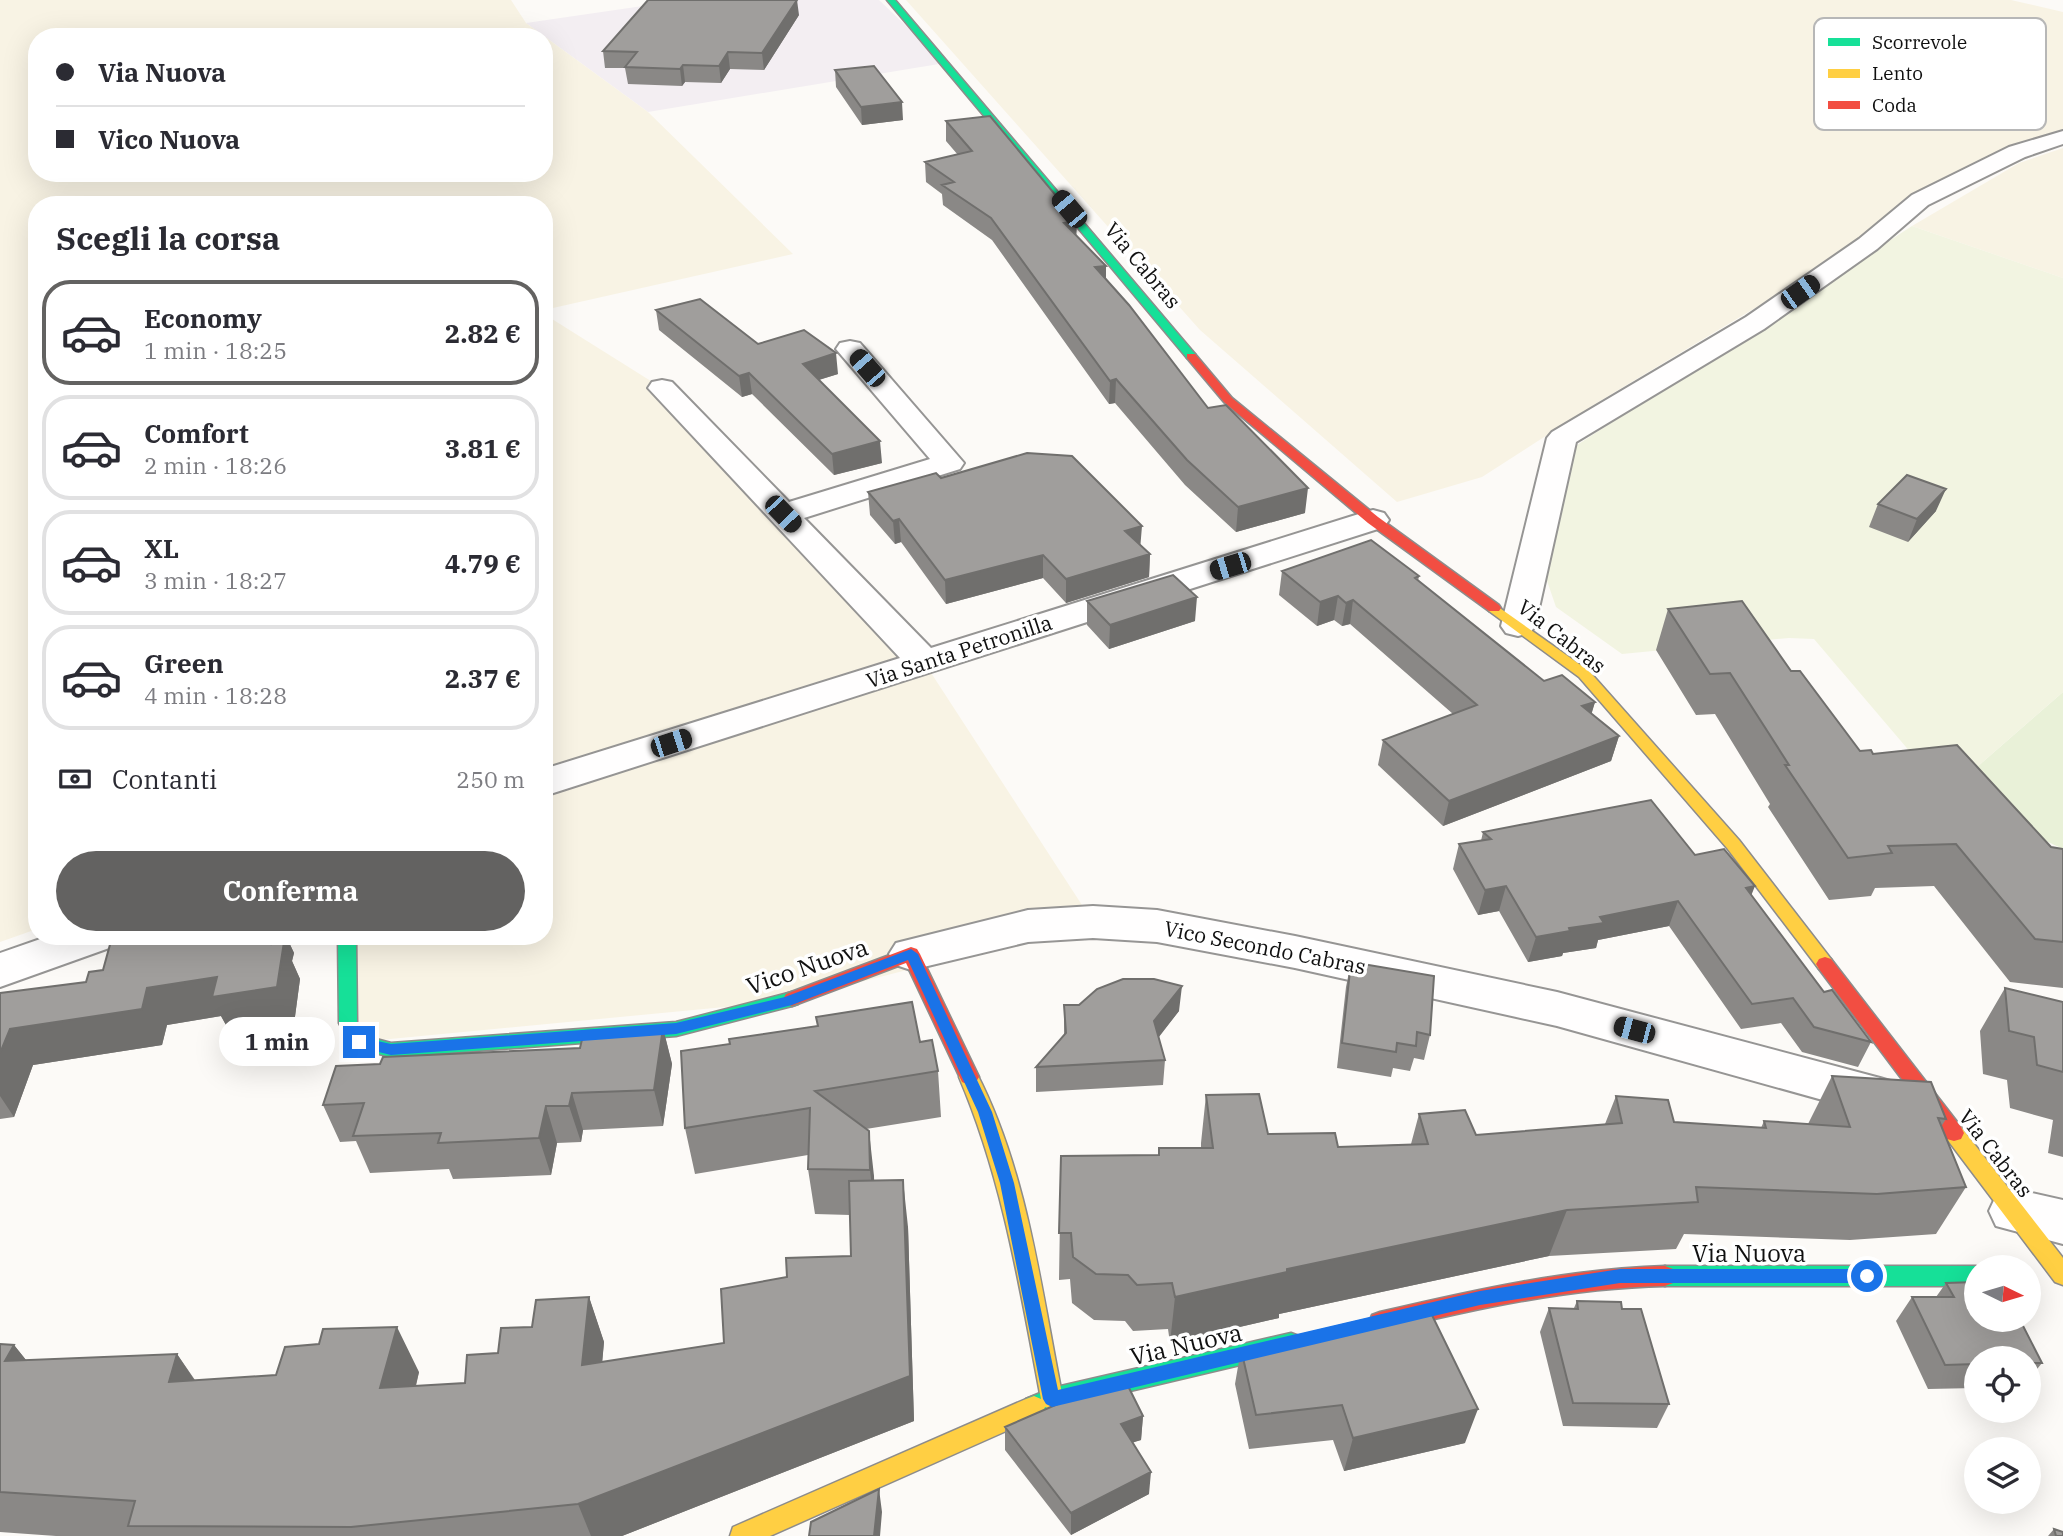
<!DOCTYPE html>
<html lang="it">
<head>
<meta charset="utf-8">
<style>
  body { margin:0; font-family:"IBM Plex Serif",serif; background:#f7f7f7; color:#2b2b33; height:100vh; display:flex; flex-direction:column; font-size:26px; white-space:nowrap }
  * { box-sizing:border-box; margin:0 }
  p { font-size:23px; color:#7c7c81 }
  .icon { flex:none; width:38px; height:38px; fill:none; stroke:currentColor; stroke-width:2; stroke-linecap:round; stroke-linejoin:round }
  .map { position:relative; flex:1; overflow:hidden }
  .side { position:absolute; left:28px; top:196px; width:525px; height:749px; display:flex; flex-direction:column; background:#fff; border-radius:28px; box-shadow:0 7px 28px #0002 }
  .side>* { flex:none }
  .banner { position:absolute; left:28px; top:28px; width:525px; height:154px; border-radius:28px; box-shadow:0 7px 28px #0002; display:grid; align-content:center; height:154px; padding:0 28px; background:#fff }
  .needle { width:46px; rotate:95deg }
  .fabs { position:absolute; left:1964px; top:1255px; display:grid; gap:14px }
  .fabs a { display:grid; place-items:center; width:77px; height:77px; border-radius:50%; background:#fff; box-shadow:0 7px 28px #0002; font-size:35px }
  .end { position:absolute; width:32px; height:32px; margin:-16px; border:9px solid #1a73e8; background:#fff; box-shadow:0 0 0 4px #fff }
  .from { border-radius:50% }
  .bubble { position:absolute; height:49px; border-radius:24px; background:#fff; box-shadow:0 7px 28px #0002; font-size:23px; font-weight:800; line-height:49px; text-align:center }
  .car { position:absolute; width:21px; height:42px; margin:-21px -10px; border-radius:9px; box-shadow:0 0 5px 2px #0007; background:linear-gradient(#222 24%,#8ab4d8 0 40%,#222 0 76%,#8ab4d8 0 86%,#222 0) }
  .banner b { display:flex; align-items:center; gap:24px; height:66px; font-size:26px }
  .banner b+b { border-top:2px solid #e1e1e2 }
  .banner i { width:18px; height:18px; background:#2b2b33 }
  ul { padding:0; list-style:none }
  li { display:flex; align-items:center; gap:21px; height:105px; margin:0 14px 10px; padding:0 14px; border:4px solid #e1e1e2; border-radius:28px }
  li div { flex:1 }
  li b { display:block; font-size:26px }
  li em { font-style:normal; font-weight:800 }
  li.selected { border-color:#636261 }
  li>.icon { width:63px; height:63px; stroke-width:1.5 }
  h2 { padding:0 28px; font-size:32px; line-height:84px }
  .pay { display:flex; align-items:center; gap:18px; height:77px; padding:0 28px; font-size:26px }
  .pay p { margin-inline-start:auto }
  .action { display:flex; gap:14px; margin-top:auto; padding:14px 28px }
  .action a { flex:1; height:80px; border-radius:42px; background:#636261; color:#fff; font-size:28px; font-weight:800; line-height:80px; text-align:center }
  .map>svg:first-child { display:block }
  .industrial { fill:#f3eef2 }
  .farmland { fill:#f8f3e4; fill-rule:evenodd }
  .green { fill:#e9f1d8 }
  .pitch { fill:#f2f4e1 }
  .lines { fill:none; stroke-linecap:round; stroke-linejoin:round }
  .street-casing { stroke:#969594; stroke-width:4 }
  .fast-casing { stroke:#8d8c8b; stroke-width:3 }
  .slow-casing { stroke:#8d8c8b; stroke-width:3 }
  .jam-casing { stroke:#8d8c8b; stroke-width:3 }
  .street { fill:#fffefe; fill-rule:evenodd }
  .fast { fill:#16e098; fill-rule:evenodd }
  .slow { fill:#ffcf43; fill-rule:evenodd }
  .jam { fill:#f24e42; fill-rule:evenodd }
  .wall { fill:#8a8886 }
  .shaded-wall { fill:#706f6d }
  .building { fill:#a09e9c; stroke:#706f6d; stroke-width:2 }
  .route { fill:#1a73e8 }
  .labels { text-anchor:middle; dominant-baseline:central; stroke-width:7; stroke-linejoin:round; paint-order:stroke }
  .street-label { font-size:21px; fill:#101010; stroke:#fff }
  .near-street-label { font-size:24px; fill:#101010; stroke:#fff }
  .key { fill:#fff; stroke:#b7b7b7; stroke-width:2 }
  .key-label { font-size:19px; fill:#101010 }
</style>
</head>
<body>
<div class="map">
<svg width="2063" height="1536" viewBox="0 0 2063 1536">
  <rect width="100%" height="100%" fill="#fcfaf7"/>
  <path class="industrial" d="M684,0H879L945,63L648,112L526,23Z"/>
  <path class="farmland" d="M0,0H511L526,23L648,112L793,254L544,310V205H37V929L0,942ZM37,37H544V173H37Z
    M906,0H2011L2063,12V133L1958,177L1785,290L1600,401L1482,477L1397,502L1200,330Z
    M2063,148V278L1912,226L2019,163Z
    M544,314L662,388L924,662L1093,922L787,1001L359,1042L347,936H544Z"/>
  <path class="green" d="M2063,692V849L1946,794Z"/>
  <path class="pitch" d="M1912,226L2063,278V692L1946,794L1814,639L1789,638L1622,654L1556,607L1545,575L1574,447Z"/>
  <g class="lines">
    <g class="street-casing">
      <path id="street" d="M2063,131V144L2025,157L1928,205L1877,249L1764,329L1576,442L1535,626L1530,633L1518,636L1506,633L1501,626L1547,438L1552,432L1746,317L1859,239L1912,195L2009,147Z
        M850,341L860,343L964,463L960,469L804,518L931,648L1362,513L1373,510L1384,513L1389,520L1384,527L544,796V769L900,658L648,388L652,382L662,380L672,382L789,502L930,459L836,349L840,343Z
        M1093,906L1157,910L1295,936L1557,992L1880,1078L1897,1083L1904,1097L1897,1111L1880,1116L1557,1026L1295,968L1157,942L1093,938L1028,942L911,970L896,965L889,954L896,943L1028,910Z
        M49,936H118L112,947L0,987V953Z
        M2014,1189L2063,1200V1244L1996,1226L1989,1211L1996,1196Z"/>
    </g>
    <g class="fast-casing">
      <path id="fast" d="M887,0H895L1195,354V358H1187Z
        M338,936H356L357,1023L365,1036L391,1043L676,1022L792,992L798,994L801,999L798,1004L792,1006L676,1036L391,1057L352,1047L339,1023Z
        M1665,1266H1976L1978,1267L1976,1286H1665L1657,1283L1654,1276L1657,1269Z
        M1291,1333L1299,1336L1302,1343L1299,1350L1291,1353L1054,1409L1034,1418L1026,1415L1023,1407L1026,1399L1052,1388Z"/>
    </g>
    <g class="slow-casing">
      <path id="slow" d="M1494,604L1589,671L1739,840L1831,959L1834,964L1831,969H1819L1727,848L1579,677L1489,611L1487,608Z
        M969,1069L976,1072C1028,1172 1041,1290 1063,1399L1060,1407L1052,1410L1045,1407L1042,1415L770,1536H730L733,1527L1026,1399L1034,1396L1041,1399C1020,1289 1003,1180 959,1077L962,1072Z
        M1954,1125L1961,1127L2063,1258V1285L2055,1282L1947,1139L1944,1133L1947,1127Z"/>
    </g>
    <g class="jam-casing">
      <path id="jam" d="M1187,354H1195L1232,398L1378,517L1499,605L1501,608L1499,611H1489L1368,523L1224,402L1187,358Z
        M911,947L917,949L920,954L979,1077L976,1082L969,1085L962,1082L906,963L792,1006L786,1004L783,999L786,994Z
        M1825,957L1831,959L1961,1127L1964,1133L1961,1139L1954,1141L1947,1139L1819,969L1816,964L1819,959Z
        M1665,1266L1673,1269L1676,1276L1673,1283L1665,1286C1568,1288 1474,1309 1380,1332L1372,1329L1369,1322L1372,1315L1380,1312C1474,1290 1568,1269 1665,1266Z"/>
    </g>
    <use href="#street" class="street"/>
    <use href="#fast" class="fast"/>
    <use href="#slow" class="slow"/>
    <use href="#jam" class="jam"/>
  </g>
  <path class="wall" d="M799,15L764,70L730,69L721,83L685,82L682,86L628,84L625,68H605L603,51Z
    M835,70L903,120L862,125L836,87Z
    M946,121L1077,221L1076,235L1106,266V280L1208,408L1305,513L1236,532L1185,485L1115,403L1109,404L992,240L943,205L942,194L926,182L925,162L958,155L946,141Z
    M656,310L758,344L838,374L819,380L882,463L834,475L752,394L742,397L659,330Z
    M941,478L1141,545L1150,554L1149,577L1066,603L1043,578L946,604L901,542L895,544L870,515L868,492Z
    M1878,504L1936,511L1908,542L1869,527Z
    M1282,571L1419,576L1418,581L1544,681L1595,702L1591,714L1619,736L1611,761L1443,826L1378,765L1383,740L1453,714L1350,624L1342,626L1334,620L1317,626L1279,595Z
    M1087,601L1195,621L1109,649L1087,625Z
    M1668,609L1791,671L1860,751L1873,754L2051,847L2063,849V988L2010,982L1934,886L1875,888L1871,896L1829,900L1768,807L1770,804L1715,714L1696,715L1656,650Z
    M1483,832L1695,855L1751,895L1824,992L1871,1042L1858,1067L1802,1052L1781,1023L1741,1029L1669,926L1598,940L1596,948L1563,953L1562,956L1528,962L1499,911L1478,915L1453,869L1459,844L1481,841Z
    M141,936H286L294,953L292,961L300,979L294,1024L231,1034L221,1016L167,1025L162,1045L33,1065L14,1117L0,1119V993L86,982L103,970Z
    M1351,962L1430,1035L1424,1060L1414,1058L1410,1071L1393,1068L1391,1077L1337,1068L1346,987Z
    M2005,988L2063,1002V1157L2048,1153L2053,1120L2010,1108L2007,1080L1983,1074L1980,1031Z
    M1064,1005L1179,1011L1158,1037L1165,1060L1163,1085L1036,1092V1067L1064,1035Z
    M663,1028L672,1064L663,1126L583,1130L581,1142L557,1143L551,1175L453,1179L449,1169L370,1173L356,1141L340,1142L323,1105L380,1064L580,1048Z
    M920,1042L938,1071L941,1117L866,1129L874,1180L908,1227L914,1421L622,1536H56L0,1532V1344L14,1345L26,1360L177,1354L195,1380L419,1372L416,1386L465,1383L498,1353L532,1327L589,1297L604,1342L602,1362L724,1343L787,1277L851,1256L850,1215L815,1214L808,1169V1155L695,1174L685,1128Z
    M1832,1076L1946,1119L1941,1127L1966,1187L1936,1234L1850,1240L1684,1234L1676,1249L1549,1256L1279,1314V1318L1170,1343L1168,1329L1133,1331L1125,1321L1094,1320L1072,1303L1070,1279L1059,1280L1061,1156L1158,1155L1159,1148H1201V1143L1206,1095L1268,1134L1338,1147L1411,1144L1419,1114L1476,1135L1605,1124L1616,1096L1674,1122L1761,1128L1764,1121L1808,1124Z
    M1946,1283L2042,1363L2028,1380V1358H1976V1388L1928,1389L1896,1321L1912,1297H1936Z
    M1577,1301L1622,1309L1669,1404L1657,1428L1563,1426L1540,1332L1549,1308H1574Z
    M1241,1349L1465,1443L1344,1471L1333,1440L1249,1449L1235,1384Z
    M1143,1416L1141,1440L1133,1442L1149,1494L1071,1535L1005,1450V1427Z
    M2054,1529L2063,1536H2048Z"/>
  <path class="shaded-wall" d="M797,0L799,15L764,70L762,53Z
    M728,52L730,69L721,83L719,66Z
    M683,65L685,82L682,86L680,69Z
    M902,102L903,120L862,125L861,107Z
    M1077,221L1076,242L1064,223Z
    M1106,266V288L1095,267Z
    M836,353L838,374L805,384L803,364Z
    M749,373L752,394L742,397L739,376Z
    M1116,379L1115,403L1109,404L1110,381Z
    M880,441L882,463L834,475L832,454Z
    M1308,488L1305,513L1236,532L1238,507Z
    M1946,489L1936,511L1908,542L1917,519Z
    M899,519L901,542L895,544L893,521Z
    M1142,526L1140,550L1125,531Z
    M1150,554L1149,577L1066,603V579Z
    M1043,555V578L946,604L945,580Z
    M1338,596L1334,620L1317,626L1320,602Z
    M1197,597L1195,621L1109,649L1110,625Z
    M1353,600L1350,624L1342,626L1346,603Z
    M1595,702L1588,726L1582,706Z
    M1619,736L1611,761L1443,826L1449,801Z
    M1506,886L1499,911L1478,915L1485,890Z
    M1755,886L1745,911L1746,888Z
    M1678,901L1669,926L1598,940L1596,948L1563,953L1562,956L1528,962L1536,937L1569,928L1600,917Z
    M274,936H286L294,953L292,961L300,979L294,1024L231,1034L221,1016L167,1025L162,1045L33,1065L14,1117L0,1096V1053L10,1029L147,988L272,944Z
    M1182,986L1179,1011L1152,1046L1154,1021Z
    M663,1028L672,1064L663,1126L654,1090Z
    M572,1093L583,1130L581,1142L569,1106Z
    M546,1106L557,1143L551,1175L539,1138Z
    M869,1131L874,1176L875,1215L870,1170Z
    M903,1180L908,1227L914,1421L622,1536H591L578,1504L910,1376Z
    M1567,1210L1549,1256L1279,1314V1318L1170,1343L1175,1297L1287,1269Z
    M589,1297L604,1342L598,1410L582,1365Z
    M397,1327L419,1372L404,1432L380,1388Z
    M14,1345L50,1390L5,1361Z
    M177,1354L207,1399L169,1382Z
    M1478,1409L1465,1443L1344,1471L1353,1438Z
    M1143,1416L1141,1440L1119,1447L1121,1424Z
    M1151,1472L1149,1494L1071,1535V1513Z
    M879,1489L882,1512L880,1536H874Z"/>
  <path class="building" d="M648,0H797L762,53L728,52L719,66L683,65L680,69L625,67L637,52L603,51Z
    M874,66L902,102L861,107L835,70Z
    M990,116L1077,221L1064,223L1106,266L1095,267L1129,305L1208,408L1226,405L1308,488L1238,507L1187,460L1116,379L1110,381L991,218L942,185L954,182L925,162L972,151L946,121Z
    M700,299L758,344L804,330L836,353L803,364L880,441L832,454L749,373L739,376L656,310Z
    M1027,453L1072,456L1142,526L1125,531L1150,554L1066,579L1043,555L945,580L899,519L893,521L868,492L936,473L941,478Z
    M1907,475L1946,489L1917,519L1878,504Z
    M1371,540L1419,576L1415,578L1544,681L1562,675L1595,702L1582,706L1619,736L1449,801L1383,740L1477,705L1353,600L1346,603L1338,596L1320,602L1282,571Z
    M1173,575L1197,597L1110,625L1087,601Z
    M1742,601L1791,671H1800L1860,751L1871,750L1873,754L1957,745L2051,847L2063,849V942L2035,939L1956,844L1888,846L1892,853L1848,858L1785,765H1789L1730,673L1710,674L1668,609Z
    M1651,800L1695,855L1724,849L1755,886L1746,888L1824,992L1832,990L1871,1042L1814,1027L1793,998L1752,1004L1678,901L1600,917L1604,923L1569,928L1570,931L1536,937L1506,886L1485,890L1459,844L1491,839L1483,832Z
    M141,936H274L272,944L284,942L277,987L212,997L217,977L147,988L142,1009L10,1029L0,1053V993L86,982L89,972L103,970L111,941Z
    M1351,962L1434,976L1430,1035L1417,1032L1416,1046L1397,1043L1396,1052L1342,1043Z
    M1123,979H1154L1182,986L1154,1021L1165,1060L1036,1067L1066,1033L1064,1005H1079L1097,989Z
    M2005,988L2063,1002V1072L2037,1065L2034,1037L2009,1031Z
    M912,1002L920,1042L932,1040L938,1071L815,1091L869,1131L870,1170L808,1169L810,1108L685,1128L681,1051L730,1044L729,1039L818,1026L816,1017Z
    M663,1028L654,1090L572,1093L569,1106H546L539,1138L438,1143L441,1133L353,1136L364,1103L323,1105L336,1066L380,1064L383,1057L580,1048L584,1031Z
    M1832,1076L1931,1082L1946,1119L1938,1118L1966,1187L1877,1194L1696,1187L1698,1202L1567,1210L1287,1269V1272L1175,1297L1172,1283L1137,1285L1128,1275L1096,1274L1073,1257L1071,1233H1059L1061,1156L1159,1155V1148H1213L1206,1095L1259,1094L1268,1134L1335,1133L1338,1147L1428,1144L1419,1114L1465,1110L1476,1135L1622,1123L1616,1096L1668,1100L1674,1122L1766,1128L1764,1121L1850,1127Z
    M903,1180L910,1376L578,1504L351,1527L128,1526L135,1501L0,1492V1344L14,1345L5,1361L177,1354L169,1382L276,1375L285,1347L319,1344L323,1329L397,1327L380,1388L465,1383L467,1355L498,1353L501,1328L532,1327L536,1300L589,1297L582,1365L724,1343L721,1289L787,1277L786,1258L851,1256L849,1181Z
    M1976,1282V1320H2020L2042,1363H2028V1358H1976V1364L1945,1365L1912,1297H1954L1946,1283Z
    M1577,1301L1621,1302L1622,1309H1641L1669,1404L1573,1403L1549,1308L1578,1309Z
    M1427,1305L1478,1409L1353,1438L1342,1405L1256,1415L1241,1349Z
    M1128,1386L1143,1416L1121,1424L1151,1472L1071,1513L1005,1427L1060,1403Z
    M879,1489L874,1536H809L811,1522Z
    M2054,1529L2063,1532V1536H2056Z"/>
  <path class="route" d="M911,949L918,954L992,1112L1014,1183L1058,1390L1480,1291L1620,1269H1867L1872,1271L1875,1276L1872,1281L1867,1283H1620L1480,1305L1052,1407L1046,1404L1043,1399L1000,1183L978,1112L908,960L792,1005L676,1034L391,1055L354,1046L352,1042L359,1037L391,1044L676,1023L785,997Z"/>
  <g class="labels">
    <g class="street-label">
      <text transform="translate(1143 265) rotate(50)">Via Cabras</text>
      <text transform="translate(1562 636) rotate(38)">Via Cabras</text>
      <text transform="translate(959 651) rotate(-18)">Via Santa Petronilla</text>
      <text transform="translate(1265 947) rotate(11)">Vico Secondo Cabras</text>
      <text transform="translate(1996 1153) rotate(52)">Via Cabras</text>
    </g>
    <g class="near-street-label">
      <text transform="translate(807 966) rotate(-19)">Vico Nuova</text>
      <text x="1749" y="1253">Via Nuova</text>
      <text transform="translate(1186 1344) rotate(-13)">Via Nuova</text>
    </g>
  </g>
  <rect x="1814" y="18" width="232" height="112" rx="10" class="key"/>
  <rect x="1828" y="38" width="32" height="8" fill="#16e098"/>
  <rect x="1828" y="69" width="32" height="9" fill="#ffcf43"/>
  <rect x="1828" y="101" width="32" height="8" fill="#f24e42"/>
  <g class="key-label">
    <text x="1872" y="49">Scorrevole</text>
    <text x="1872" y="80">Lento</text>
    <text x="1872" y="112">Coda</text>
  </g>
</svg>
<div class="fabs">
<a><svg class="needle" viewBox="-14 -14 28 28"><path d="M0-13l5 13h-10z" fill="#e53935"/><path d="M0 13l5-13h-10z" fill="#7c7c81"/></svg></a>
<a><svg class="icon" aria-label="locate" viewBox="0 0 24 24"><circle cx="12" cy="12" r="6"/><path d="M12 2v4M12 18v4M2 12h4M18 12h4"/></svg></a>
<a><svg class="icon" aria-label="layers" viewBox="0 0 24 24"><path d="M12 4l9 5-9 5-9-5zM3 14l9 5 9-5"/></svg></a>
</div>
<i class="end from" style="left:1867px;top:1276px"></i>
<i class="end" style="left:359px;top:1042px"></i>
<div class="bubble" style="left:219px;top:1017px;width:116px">1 min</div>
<i class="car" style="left:1069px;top:209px;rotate:320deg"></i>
<i class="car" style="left:1800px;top:292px;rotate:55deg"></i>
<i class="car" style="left:867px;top:368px;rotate:319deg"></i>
<i class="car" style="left:783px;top:514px;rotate:136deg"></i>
<i class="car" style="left:1230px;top:566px;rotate:253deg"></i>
<i class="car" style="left:671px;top:743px;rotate:72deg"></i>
<i class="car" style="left:1634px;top:1030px;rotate:285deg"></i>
<div class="banner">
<b><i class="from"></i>Via Nuova</b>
<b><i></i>Vico Nuova</b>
</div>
<section class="side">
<h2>Scegli la corsa</h2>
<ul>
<li class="selected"><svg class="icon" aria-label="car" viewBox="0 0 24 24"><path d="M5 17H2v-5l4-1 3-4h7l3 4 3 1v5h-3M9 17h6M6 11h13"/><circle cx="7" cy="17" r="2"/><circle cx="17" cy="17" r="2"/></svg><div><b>Economy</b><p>1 min · 18:25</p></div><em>2.82 €</em></li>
<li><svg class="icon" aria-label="car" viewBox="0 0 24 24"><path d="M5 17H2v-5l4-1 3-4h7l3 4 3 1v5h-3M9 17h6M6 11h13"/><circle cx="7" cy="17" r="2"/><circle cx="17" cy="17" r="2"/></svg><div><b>Comfort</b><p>2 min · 18:26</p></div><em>3.81 €</em></li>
<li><svg class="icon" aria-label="car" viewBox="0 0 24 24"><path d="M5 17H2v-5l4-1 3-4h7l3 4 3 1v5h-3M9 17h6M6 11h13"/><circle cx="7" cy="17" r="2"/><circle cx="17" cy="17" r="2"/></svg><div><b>XL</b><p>3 min · 18:27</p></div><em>4.79 €</em></li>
<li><svg class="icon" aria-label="car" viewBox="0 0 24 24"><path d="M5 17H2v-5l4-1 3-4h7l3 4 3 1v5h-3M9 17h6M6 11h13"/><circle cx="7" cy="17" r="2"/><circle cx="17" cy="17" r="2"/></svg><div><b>Green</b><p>4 min · 18:28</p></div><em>2.37 €</em></li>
</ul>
<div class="pay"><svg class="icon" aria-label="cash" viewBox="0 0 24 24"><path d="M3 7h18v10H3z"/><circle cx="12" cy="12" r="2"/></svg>Contanti<p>250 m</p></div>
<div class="action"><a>Conferma</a></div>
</section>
</div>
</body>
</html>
